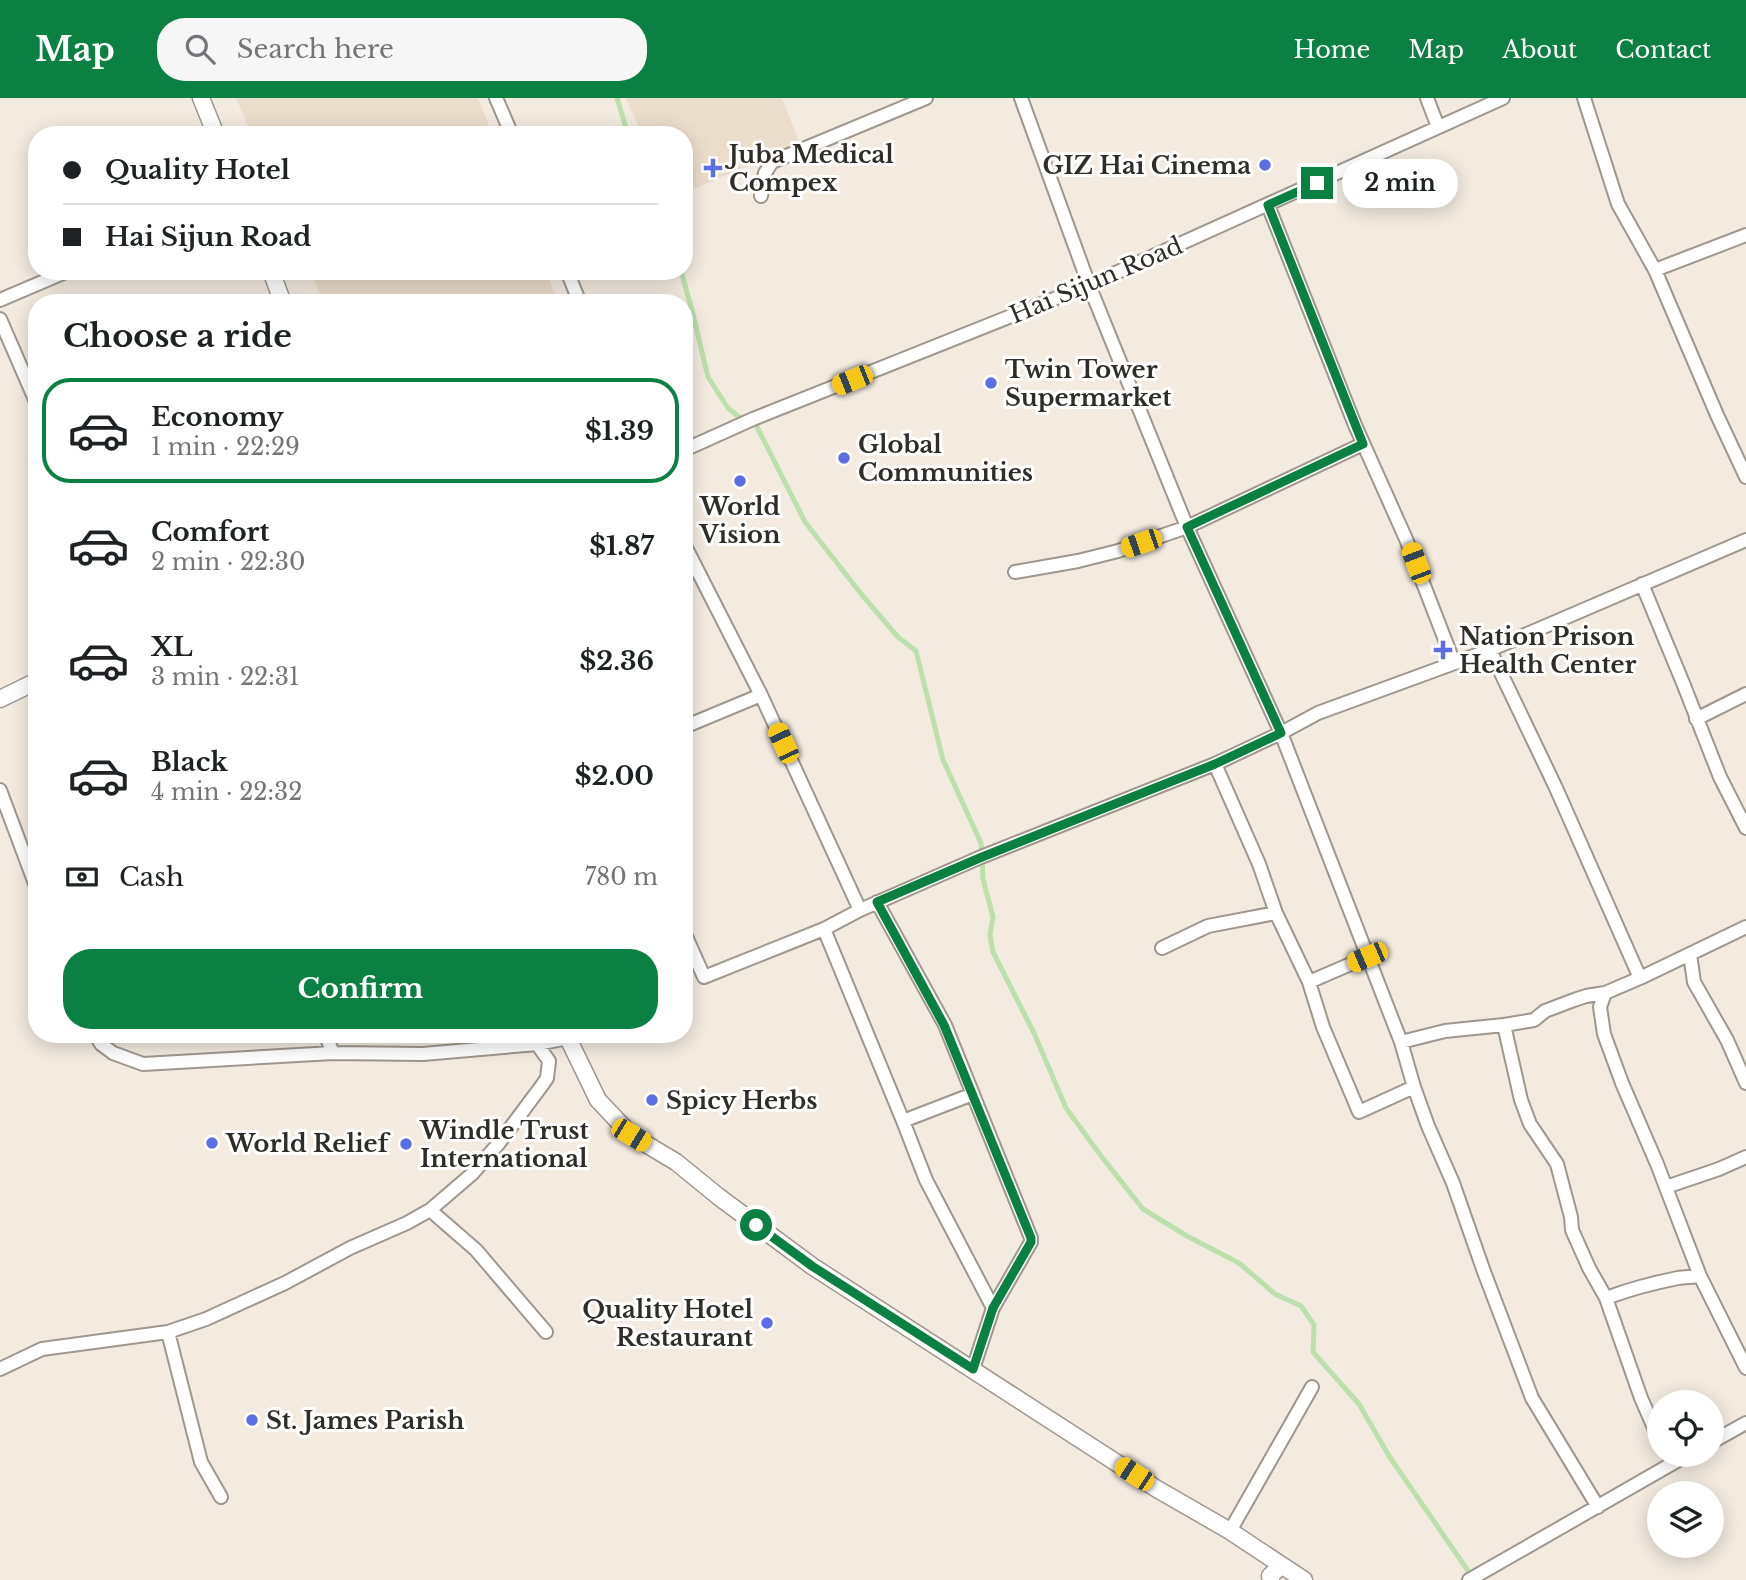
<!DOCTYPE html>
<html lang="en">
<head>
<meta charset="utf-8">
<style>
  body { margin:0; font-family:"Libre Baskerville",serif; background:#f6f6f6; color:#202124; height:100vh; display:flex; flex-direction:column; font-size:26px; white-space:nowrap }
  * { box-sizing:border-box; margin:0 }
  p { font-size:23px; color:#757577 }
  .icon { flex:none; width:38px; height:38px; fill:none; stroke:currentColor; stroke-width:2; stroke-linecap:round; stroke-linejoin:round }
  .map { position:relative; flex:1; overflow:hidden }
  .details { position:absolute; left:28px; top:196px; width:665px; height:749px; display:flex; flex-direction:column; background:#fff; border-radius:28px; box-shadow:0 4px 18px #0003 }
  .details>* { flex:none }
  .guide { position:absolute; left:28px; top:28px; width:665px; height:154px; border-radius:28px; box-shadow:0 4px 18px #0003; display:grid; align-content:center; height:154px; padding:0 35px; background:#fff }
  .tools { position:absolute; left:1647px; top:1292px; display:grid; gap:14px }
  .tools a { display:grid; place-items:center; width:77px; height:77px; border-radius:50%; background:#fff; box-shadow:0 4px 18px #0003; font-size:35px }
  .end { position:absolute; width:32px; height:32px; margin:-16px; border:9px solid #0b8043; background:#fff; box-shadow:0 0 0 4px #fff }
  .from { border-radius:50% }
  .bubble { position:absolute; height:49px; border-radius:24px; background:#fff; box-shadow:0 4px 18px #0003; font-size:23px; font-weight:800; line-height:49px; text-align:center }
  .car { position:absolute; width:21px; height:42px; margin:-21px -10px; border-radius:9px; box-shadow:0 0 5px 2px #0007; background:linear-gradient(#f5c518 24%,#345 0 40%,#f5c518 0 76%,#345 0 86%,#f5c518 0) }
  .guide b { display:flex; align-items:center; gap:24px; height:66px; font-size:26px }
  .guide b+b { border-top:2px solid #e0e0e0 }
  .guide i { width:18px; height:18px; background:#202124 }
  ul { padding:0; list-style:none }
  li { display:flex; align-items:center; gap:21px; height:105px; margin:0 14px 10px; padding:0 21px; border:4px solid transparent; border-radius:28px }
  li div { flex:1 }
  li b { display:block; font-size:26px }
  li em { font-style:normal; font-weight:800 }
  li.on { border-color:#0b8043 }
  li>.icon { width:63px; height:63px; stroke-width:1.5 }
  h2 { padding:0 35px; font-size:32px; line-height:84px }
  .pay { display:flex; align-items:center; gap:18px; height:77px; padding:0 35px; font-size:26px }
  .pay p { margin-inline-start:auto }
  .action { display:flex; gap:14px; margin-top:auto; padding:14px 35px }
  .action a { flex:1; height:80px; border-radius:28px; background:#0b8043; color:#fff; font-size:28px; font-weight:800; line-height:80px; text-align:center }
  header { display:flex; align-items:center; gap:42px; box-sizing:border-box; height:98px; padding:0 35px; background:#0b8043; color:#fff }
  header strong { font-size:33px }
  nav { display:flex; gap:38px; margin-inline-start:auto; font-size:24px }
  .search { width:490px; height:63px; background:#f6f6f6; display:flex; align-items:center; gap:18px; box-sizing:border-box; padding:0 24px; border-radius:28px; color:#757577; font-size:26px }
  .map>svg:first-child { display:block }
  .built { fill:#ebddcc }
  .lines { fill:none; stroke-linecap:round; stroke-linejoin:round }
  .stream { stroke:#bcdfab; stroke-width:5 }
  .minor-casing { stroke:#9f978e; stroke-width:16 }
  .tertiary-casing { stroke:#9f978e; stroke-width:19 }
  .minor { stroke:#fff; stroke-width:12 }
  .tertiary { stroke:#fff; stroke-width:16 }
  .route { stroke:#0b8043; stroke-width:9 }
  .poi-dot { fill:#5d6ee5; stroke:#fff; stroke-width:2.5 }
  .labels { text-anchor:middle; dominant-baseline:central; stroke-width:6; stroke-linejoin:round; paint-order:stroke }
  .poi-label { font-size:24px; font-weight:bold; fill:#302d29; stroke:#fff; text-anchor:start }
  .street-label { font-size:24px; fill:#302d29; stroke:#fff }
</style>
</head>
<body>
<header>
<strong>Map</strong>
<div class="search"><svg class="icon" aria-label="search" viewBox="0 0 24 24"><circle cx="10" cy="10" r="6"/><path d="M15 15l6 6"/></svg>Search here</div>
<nav><a>Home</a><a>Map</a><a>About</a><a>Contact</a></nav>
</header>
<div class="map">
<svg width="1746" height="1482" viewBox="0 0 1746 1482">
  <rect width="100%" height="100%" fill="#f3ebe0"/>
  <path class="built" d="M236,0H478L493,37H252Z
    M626,0H782L800,46L684,95V37H642Z
    M310,173H546L558,205H324Z"/>
  <g class="lines">
    <path class="stream" d="M617,0L628,37
      M681,173L692,212L708,279L728,310L740,320L753,321L805,424L862,497L898,539L916,553L943,662L981,745L983,781L993,819L990,837L993,854L1034,935L1066,1010L1101,1058L1143,1111L1187,1138L1239,1165L1275,1196L1301,1208L1314,1227L1313,1254L1359,1306L1389,1358L1473,1480"/>
    <g class="minor-casing">
      <path id="minor" d="M496,0L512,37
        M1021,0L1089,187L1187,429L1281,635L1401,944L1445,933L1504,927L1534,922L1545,913L1574,902L1586,898L1605,895L1640,880L1746,829
        M1427,0L1438,29
        M1584,0L1618,106L1655,172L1717,317L1746,379
        M761,98L765,75L772,64L926,0
        M1268,107L1355,327L1406,441L1454,565
        M1655,172L1746,137
        M567,173L580,205
        M0,202L68,173
        M0,221L37,306
        M684,352L753,321L1089,187L1503,0
        M684,446L761,597L860,812
        M1015,474L1078,463L1118,453L1187,429L1363,346
        M1642,486L1683,585L1720,679L1746,730
        M1490,552L1556,690L1640,880
        M1696,621L1746,596
        M684,629L761,597
        M1215,666L1259,766L1276,815L1309,884L1323,929L1359,1014L1414,989
        M0,692L37,791
        M877,804L945,927L1031,1140V1144L993,1210L973,1271
        M824,831L903,1023L926,1082L993,1210
        M684,834L704,879L824,831L860,812L981,759L1215,666L1281,635L1318,615L1490,552L1746,442
        M1162,850L1208,828L1276,815
        M1690,856L1694,884L1727,942L1746,985
        M1309,884L1367,859
        M1605,895L1600,909L1604,936L1622,985L1657,1066L1700,1178L1746,1270
        M1504,927L1521,1002L1530,1026L1557,1066L1571,1119L1572,1132L1589,1170L1606,1200L1641,1300L1659,1341
        M325,936L333,955
        M1401,944L1414,989L1428,1028L1453,1085L1483,1171L1532,1300L1598,1409
        M537,946L568,940
        M903,1023L973,996
        M1666,1089L1719,1071L1746,1059
        M430,1112L476,1152L546,1234
        M1606,1200C1630,1191 1653,1185 1678,1180C1685,1179 1693,1179 1700,1178
        M168,1234L201,1364L221,1399
        M0,1271L42,1251L168,1234L206,1221L285,1185L350,1150L407,1125L430,1112L472,1076L499,1045L543,986L547,980L549,963L537,946L423,956L333,955L143,966L113,955L101,946L95,936
        M1712,1344L1746,1325
        M1230,1433L1312,1289
        M1469,1482L1689,1356"/>
    </g>
    <g class="tertiary-casing">
      <path id="tertiary" d="M201,0L216,37
        M271,173L283,205
        M0,601L37,583
        M566,936L598,1002L631,1037L676,1064L719,1099L812,1168L1157,1391L1230,1433L1304,1482
        M1271,1482L1270,1478L1281,1468"/>
    </g>
    <use href="#minor" class="minor"/>
    <use href="#tertiary" class="tertiary"/>
  </g>
  <g class="lines">
    <path class="route" d="M756,1127L812,1168L973,1271L993,1210L1031,1144V1140L944,927L877,804L982,759L1215,666L1281,635L1187,429L1363,346L1268,107L1317,85"/>
  </g>
  <g class="poi-dot">
    <circle cx="1265" cy="67" r="7"/>
    <path d="M709.5 59.5h7v7h7v7h-7v7h-7v-7h-7v-7h7z"/>
    <circle cx="991" cy="285" r="7"/>
    <circle cx="844" cy="360" r="7"/>
    <circle cx="740" cy="383" r="7"/>
    <path d="M1439.5 541.5h7v7h7v7h-7v7h-7v-7h-7v-7h7z"/>
    <circle cx="652" cy="1002" r="7"/>
    <circle cx="212" cy="1045" r="7"/>
    <circle cx="406" cy="1046" r="7"/>
    <circle cx="767" cy="1225" r="7"/>
    <circle cx="252" cy="1322" r="7"/>
  </g>
  <g class="labels">
    <g class="poi-label">
      <text x="729" y="56">Juba Medical<tspan x="729" dy="28">Compex</tspan></text>
      <text x="1251" y="67" text-anchor="end">GIZ Hai Cinema</text>
      <text x="1005" y="271">Twin Tower<tspan x="1005" dy="28">Supermarket</tspan></text>
      <text x="858" y="346">Global<tspan x="858" dy="28">Communities</tspan></text>
      <text x="740" y="408" text-anchor="middle">World<tspan x="740" dy="28">Vision</tspan></text>
      <text x="1459" y="538">Nation Prison<tspan x="1459" dy="28">Health Center</tspan></text>
      <text x="666" y="1002">Spicy Herbs</text>
      <text x="420" y="1032">Windle Trust<tspan x="420" dy="28">International</tspan></text>
      <text x="226" y="1045">World Relief</text>
      <text x="753" y="1211" text-anchor="end">Quality Hotel<tspan x="753" dy="28">Restaurant</tspan></text>
      <text x="266" y="1322">St. James Parish</text>
    </g>
    <g class="street-label">
      <text transform="translate(1096 182) rotate(-23)">Hai Sijun Road</text>
    </g>
  </g>
</svg>
<div class="tools">
<a><svg class="icon" aria-label="locate" viewBox="0 0 24 24"><circle cx="12" cy="12" r="6"/><path d="M12 2v4M12 18v4M2 12h4M18 12h4"/></svg></a>
<a><svg class="icon" aria-label="layers" viewBox="0 0 24 24"><path d="M12 4l9 5-9 5-9-5zM3 14l9 5 9-5"/></svg></a>
</div>
<i class="end from" style="left:756px;top:1127px"></i>
<i class="end" style="left:1317px;top:85px"></i>
<div class="bubble" style="left:1342px;top:61px;width:116px">2 min</div>
<i class="car" style="left:852px;top:282px;rotate:248deg"></i>
<i class="car" style="left:1141px;top:445px;rotate:251deg"></i>
<i class="car" style="left:1416px;top:465px;rotate:339deg"></i>
<i class="car" style="left:783px;top:645px;rotate:335deg"></i>
<i class="car" style="left:1367px;top:859px;rotate:247deg"></i>
<i class="car" style="left:631px;top:1037px;rotate:121deg"></i>
<i class="car" style="left:1134px;top:1376px;rotate:303deg"></i>
<div class="guide">
<b><i class="from"></i>Quality Hotel</b>
<b><i></i>Hai Sijun Road</b>
</div>
<section class="details">
<h2>Choose a ride</h2>
<ul>
<li class="on"><svg class="icon" aria-label="car" viewBox="0 0 24 24"><path d="M5 17H2v-5l4-1 3-4h7l3 4 3 1v5h-3M9 17h6M6 11h13"/><circle cx="7" cy="17" r="2"/><circle cx="17" cy="17" r="2"/></svg><div><b>Economy</b><p>1 min · 22:29</p></div><em>$1.39</em></li>
<li><svg class="icon" aria-label="car" viewBox="0 0 24 24"><path d="M5 17H2v-5l4-1 3-4h7l3 4 3 1v5h-3M9 17h6M6 11h13"/><circle cx="7" cy="17" r="2"/><circle cx="17" cy="17" r="2"/></svg><div><b>Comfort</b><p>2 min · 22:30</p></div><em>$1.87</em></li>
<li><svg class="icon" aria-label="car" viewBox="0 0 24 24"><path d="M5 17H2v-5l4-1 3-4h7l3 4 3 1v5h-3M9 17h6M6 11h13"/><circle cx="7" cy="17" r="2"/><circle cx="17" cy="17" r="2"/></svg><div><b>XL</b><p>3 min · 22:31</p></div><em>$2.36</em></li>
<li><svg class="icon" aria-label="car" viewBox="0 0 24 24"><path d="M5 17H2v-5l4-1 3-4h7l3 4 3 1v5h-3M9 17h6M6 11h13"/><circle cx="7" cy="17" r="2"/><circle cx="17" cy="17" r="2"/></svg><div><b>Black</b><p>4 min · 22:32</p></div><em>$2.00</em></li>
</ul>
<div class="pay"><svg class="icon" aria-label="cash" viewBox="0 0 24 24"><path d="M3 7h18v10H3z"/><circle cx="12" cy="12" r="2"/></svg>Cash<p>780 m</p></div>
<div class="action"><a>Confirm</a></div>
</section>
</div>
</body>
</html>
